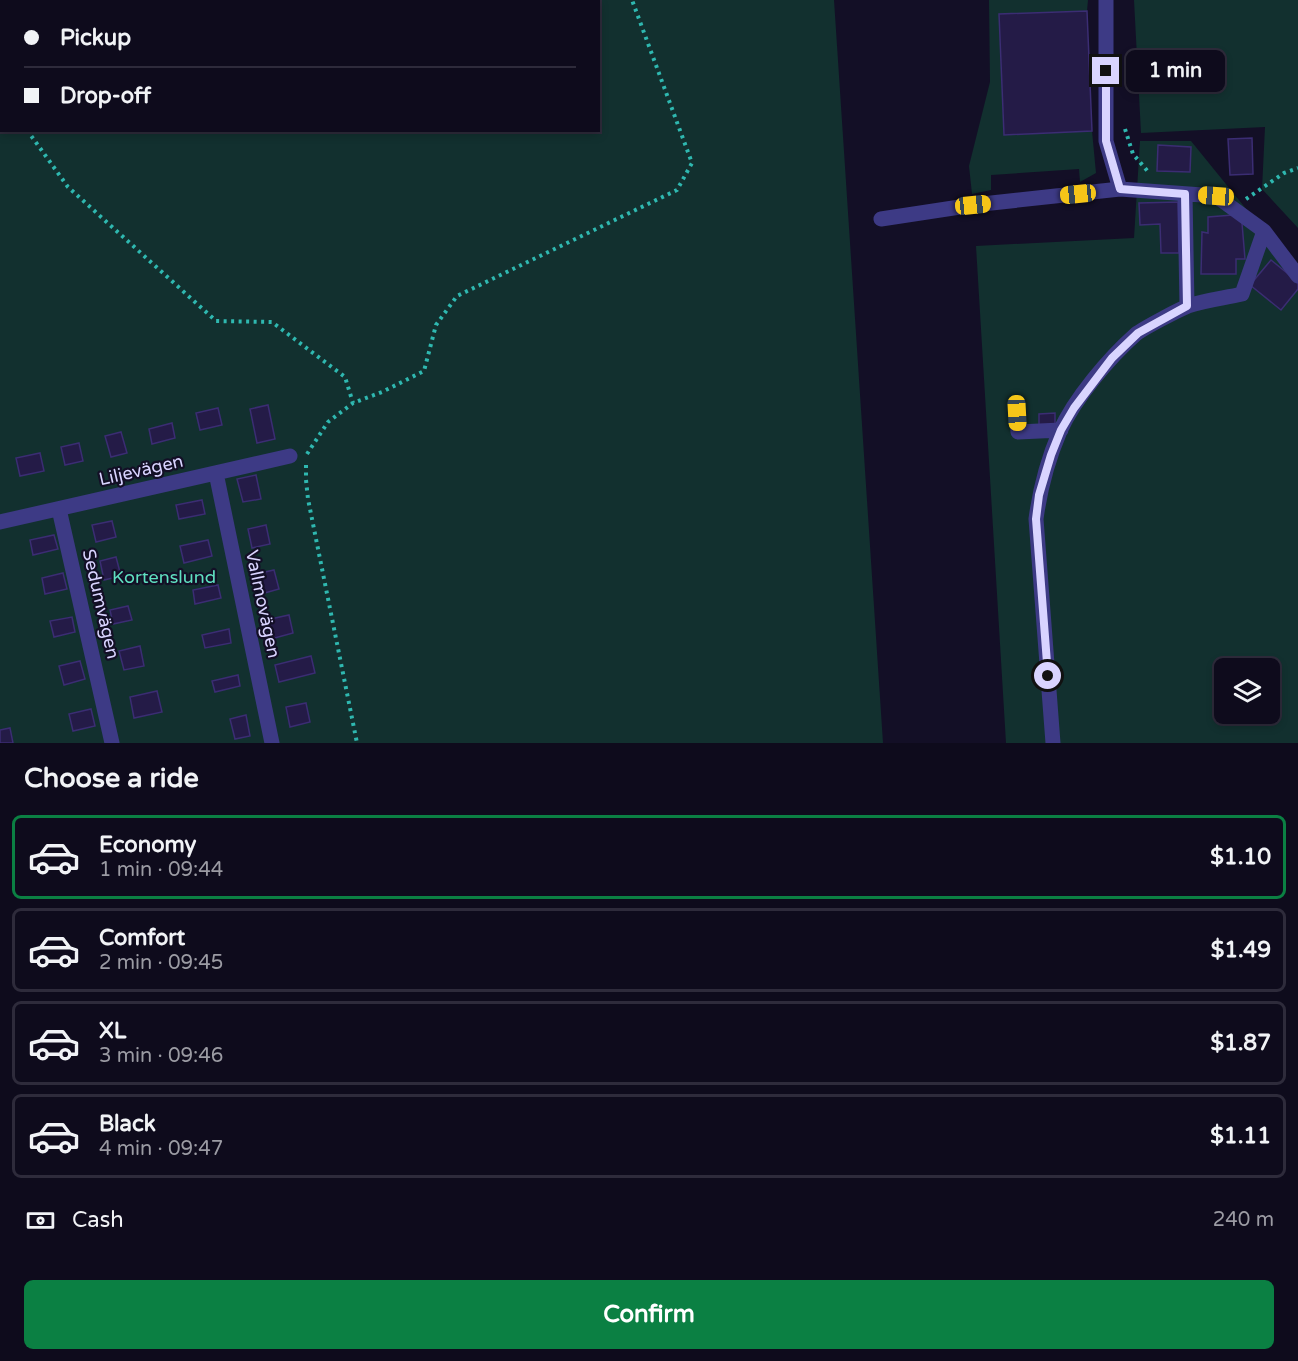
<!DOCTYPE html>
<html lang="en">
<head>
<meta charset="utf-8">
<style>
  body { margin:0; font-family:"Varela Round",sans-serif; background:#1c1929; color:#f1f3f6; height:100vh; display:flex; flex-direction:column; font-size:22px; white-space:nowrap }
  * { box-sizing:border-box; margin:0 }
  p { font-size:20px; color:#9b9ba3 }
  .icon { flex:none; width:33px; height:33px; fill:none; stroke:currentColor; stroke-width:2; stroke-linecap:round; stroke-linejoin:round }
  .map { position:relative; height:743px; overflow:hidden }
  .details { display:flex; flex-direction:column; background:#0e0b1c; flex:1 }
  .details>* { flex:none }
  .banner { position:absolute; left:0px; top:0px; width:600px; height:132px; box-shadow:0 3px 9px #0003,0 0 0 2px #2e2b3b; display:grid; align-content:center; height:132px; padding:0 24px; background:#0e0b1c }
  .controls { position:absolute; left:1214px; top:658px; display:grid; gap:12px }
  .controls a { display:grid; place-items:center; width:66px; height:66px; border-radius:9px; background:#0e0b1c; box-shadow:0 3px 9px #0003,0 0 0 2px #2e2b3b; font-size:30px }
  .end { position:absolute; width:27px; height:27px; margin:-14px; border:8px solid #d9d4ff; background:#111; box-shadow:0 0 0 3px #111 }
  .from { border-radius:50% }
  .bubble { position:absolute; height:42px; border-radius:9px; background:#0e0b1c; box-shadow:0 3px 9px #0003,0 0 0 2px #2e2b3b; font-size:20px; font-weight:700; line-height:42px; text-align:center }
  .car { position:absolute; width:18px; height:36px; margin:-18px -9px; border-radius:8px; box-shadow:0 0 4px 2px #0007; background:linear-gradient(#f5c518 24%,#345 0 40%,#f5c518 0 76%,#345 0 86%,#f5c518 0) }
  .banner b { display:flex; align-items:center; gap:21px; height:57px; font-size:22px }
  .banner b+b { border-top:2px solid #2e2b3b }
  .banner i { width:15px; height:15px; background:#f1f3f6 }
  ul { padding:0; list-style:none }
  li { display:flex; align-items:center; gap:18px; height:84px; margin:0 12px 9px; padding:0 12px; border:3px solid #2e2b3b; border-radius:9px }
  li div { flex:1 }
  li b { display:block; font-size:22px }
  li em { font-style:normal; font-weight:700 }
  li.selected { border-color:#0b8043 }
  li>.icon { width:54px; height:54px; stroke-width:1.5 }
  h2 { padding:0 24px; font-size:27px; line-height:72px }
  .pay { display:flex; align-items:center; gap:15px; height:66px; padding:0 24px; font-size:22px }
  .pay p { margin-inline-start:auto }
  .action { display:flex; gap:12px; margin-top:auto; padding:12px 24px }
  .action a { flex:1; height:69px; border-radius:9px; background:#0b8043; color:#fff; font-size:24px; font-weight:700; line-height:69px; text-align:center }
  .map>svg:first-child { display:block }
  .green { fill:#12302f; fill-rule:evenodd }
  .building { fill:#241b47; stroke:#3b2d73; stroke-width:1.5 }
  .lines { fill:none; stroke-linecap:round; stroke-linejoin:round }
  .path { stroke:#2fb8b0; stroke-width:4; stroke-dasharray:3 4.5; stroke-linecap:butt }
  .minor { stroke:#3d3a85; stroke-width:15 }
  .route { stroke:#d9d4ff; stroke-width:8 }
  .labels { text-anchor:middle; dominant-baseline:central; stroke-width:4.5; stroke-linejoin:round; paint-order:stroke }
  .street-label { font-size:18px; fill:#d9d4ff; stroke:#130f26 }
  .park-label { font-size:18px; fill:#5fe0c0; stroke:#130f26 }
</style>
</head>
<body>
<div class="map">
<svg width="1298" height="743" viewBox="0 0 1298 743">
  <rect width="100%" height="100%" fill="#130f26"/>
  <path class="green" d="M0,0H834L883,743H0ZM2,2H598V130H2Z
    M989,0H1088L1087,11L999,15L1004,135L1092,131L1096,173L1080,182L1079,169L991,175V190L972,194L969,166L990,82Z
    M1134,0H1298V228L1262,189L1265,127L1141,133Z
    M1140,141H1191L1264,231L1298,276V743H1006L976,246L1134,238ZM1224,669H1269V714H1224Z"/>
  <path class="building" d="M1087,11L1092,131L1004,135L999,14Z
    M1252,138L1253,174L1230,175L1228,139Z
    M1158,145L1191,147L1190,172L1157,171Z
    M1178,202L1179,253H1161L1160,224L1140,225L1139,203Z
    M1233,215L1242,223L1245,259H1236V274H1201L1202,232L1208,233V217Z
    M1271,260L1298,282V289L1281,310L1250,285Z
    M268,405L275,439L257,443L250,409Z
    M218,408L222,425L200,430L196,413Z
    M1055,413V426L1039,427V414Z
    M172,423L175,438L152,444L149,429Z
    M121,432L127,453L111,457L105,436Z
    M79,443L83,461L65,465L61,447Z
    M40,453L44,471L20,476L16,458Z
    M256,475L261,499L243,502L237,479Z
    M202,500L205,514L179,519L176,505Z
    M112,521L116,537L96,542L92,525Z
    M266,525L270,544L252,548L248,529Z
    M54,535L58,549L33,555L30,540Z
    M208,540L212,556L184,563L180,546Z
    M116,557L121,576L104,580L100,561Z
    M274,570L279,589L261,594L256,574Z
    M63,573L67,589L45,594L42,578Z
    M218,585L221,598L195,604L193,590Z
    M128,606L132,620L113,624L110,610Z
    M289,615L293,633L271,639L266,620Z
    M72,617L75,632L54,637L50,621Z
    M229,629L231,643L205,648L202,635Z
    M140,646L144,666L124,670L119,651Z
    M311,656L315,673L279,682L275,665Z
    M80,661L85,679L64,685L59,666Z
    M238,675L240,686L215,692L212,681Z
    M157,691L162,712L134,718L130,697Z
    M306,703L310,722L290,727L286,707Z
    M91,709L95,726L73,731L69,714Z
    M246,715L250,736L235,739L230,719Z
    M10,728L13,743H0V730Z"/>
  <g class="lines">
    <path class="path" d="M0,93L2,95
      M1125,129L1133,154L1150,174
      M27,130L68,187L216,321L272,322L345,377L353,403
      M1246,199L1284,173L1298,168
      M307,454L328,422L353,403L382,392L424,371L436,325L457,296L677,190L692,163L632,0
      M306,465V480L308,499L357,743"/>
    <path class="minor" d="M1106,0V141L1120,189L1216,196L1264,231L1298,276
      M1185,194L1187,306
      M881,219L973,205L1120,189
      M1017,413L1018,432L1061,430
      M216,473L272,743
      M59,509L112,743
      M0,522L290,456
      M1053,743L1036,519C1040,489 1048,459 1060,431C1075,398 1109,358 1136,334C1144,328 1178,310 1188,306C1205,300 1225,298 1242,294L1264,231"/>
  </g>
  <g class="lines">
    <path class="route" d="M1048,676L1036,519L1039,495L1051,455L1061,430L1074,408L1112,358L1138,333L1187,306L1185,194L1120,189L1106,141V71"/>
  </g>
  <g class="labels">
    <g class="street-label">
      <text transform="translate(141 470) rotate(-13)">Liljevägen</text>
      <text transform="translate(101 604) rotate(77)">Sedumvägen</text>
      <text transform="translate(263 604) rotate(78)">Vallmovägen</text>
    </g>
    <g class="park-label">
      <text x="164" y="577">Kortenslund</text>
    </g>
  </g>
</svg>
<div class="controls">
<a><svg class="icon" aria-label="layers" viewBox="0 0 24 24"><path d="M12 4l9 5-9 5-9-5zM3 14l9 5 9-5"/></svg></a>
</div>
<i class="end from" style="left:1048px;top:676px"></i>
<i class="end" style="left:1106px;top:71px"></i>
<div class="bubble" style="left:1126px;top:50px;width:99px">1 min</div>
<i class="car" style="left:1078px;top:194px;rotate:264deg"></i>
<i class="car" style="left:1216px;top:196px;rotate:274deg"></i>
<i class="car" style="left:973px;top:205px;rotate:84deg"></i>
<i class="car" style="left:1017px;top:413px;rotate:177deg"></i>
<div class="banner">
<b><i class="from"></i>Pickup</b>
<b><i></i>Drop-off</b>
</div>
</div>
<section class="details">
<h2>Choose a ride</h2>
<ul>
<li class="selected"><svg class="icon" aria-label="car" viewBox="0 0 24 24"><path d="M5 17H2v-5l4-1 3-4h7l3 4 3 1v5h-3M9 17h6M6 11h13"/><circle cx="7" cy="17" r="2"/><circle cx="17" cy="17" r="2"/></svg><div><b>Economy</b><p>1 min · 09:44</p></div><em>$1.10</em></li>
<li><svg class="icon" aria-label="car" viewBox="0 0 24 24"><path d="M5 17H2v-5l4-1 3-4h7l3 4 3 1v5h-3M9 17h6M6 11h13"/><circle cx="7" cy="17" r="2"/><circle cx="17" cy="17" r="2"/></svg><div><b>Comfort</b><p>2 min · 09:45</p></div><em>$1.49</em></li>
<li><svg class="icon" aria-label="car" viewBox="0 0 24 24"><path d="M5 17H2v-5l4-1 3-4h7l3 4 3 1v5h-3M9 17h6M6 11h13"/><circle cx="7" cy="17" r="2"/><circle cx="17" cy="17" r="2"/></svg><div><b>XL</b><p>3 min · 09:46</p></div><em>$1.87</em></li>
<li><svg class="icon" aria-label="car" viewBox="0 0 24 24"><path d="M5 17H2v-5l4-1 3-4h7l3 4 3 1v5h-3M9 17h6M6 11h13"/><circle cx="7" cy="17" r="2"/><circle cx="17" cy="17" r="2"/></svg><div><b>Black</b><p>4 min · 09:47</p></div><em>$1.11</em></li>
</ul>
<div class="pay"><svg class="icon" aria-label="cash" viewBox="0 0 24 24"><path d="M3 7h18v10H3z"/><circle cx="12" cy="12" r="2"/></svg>Cash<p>240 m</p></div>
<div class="action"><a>Confirm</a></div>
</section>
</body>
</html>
